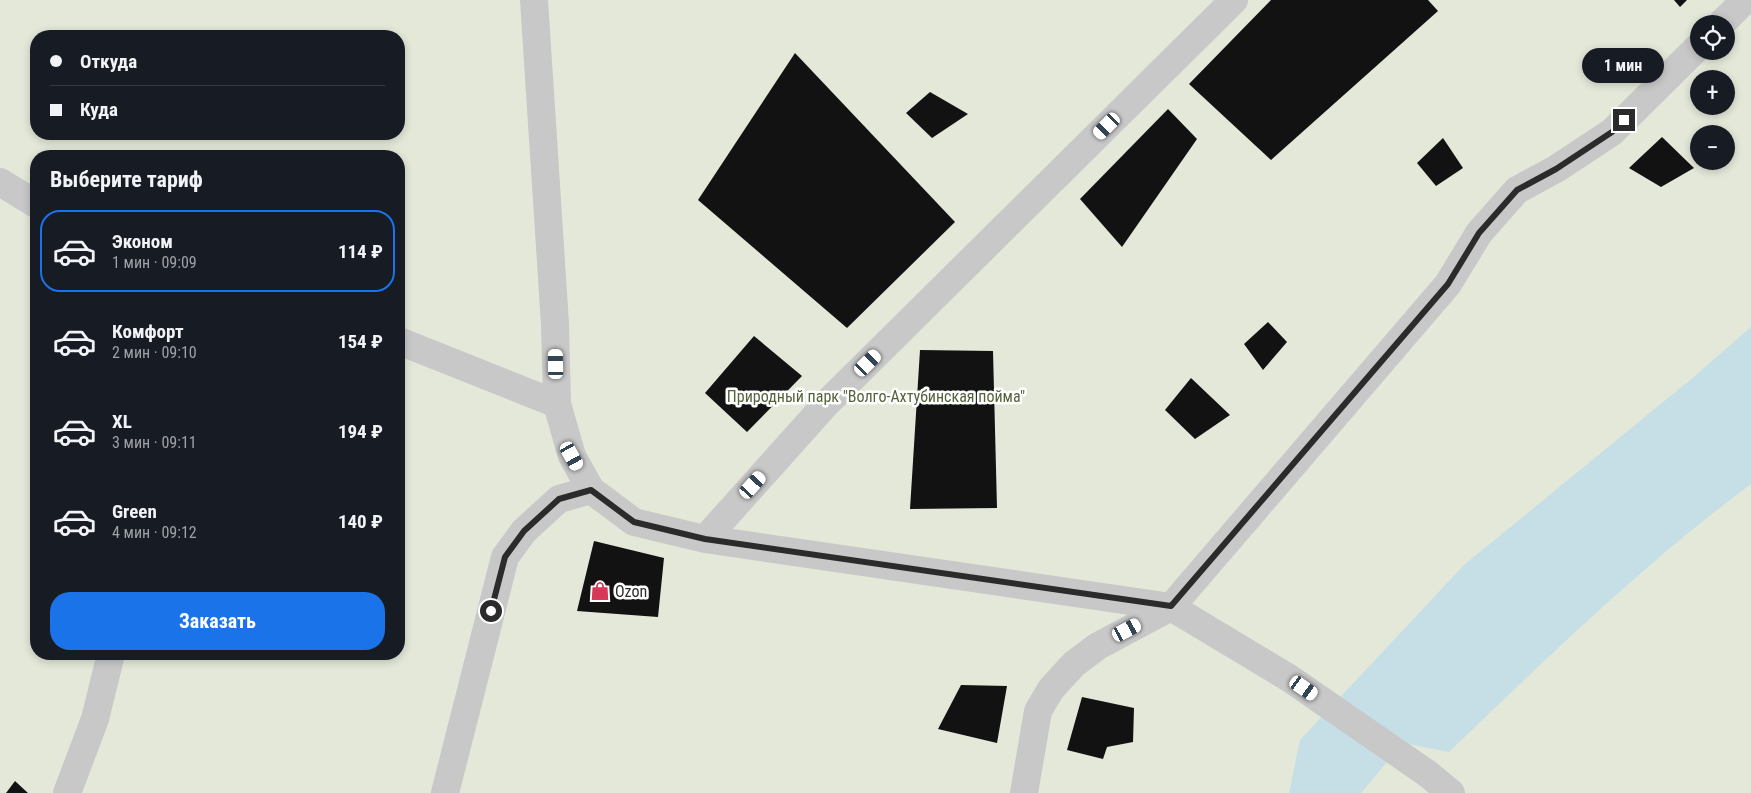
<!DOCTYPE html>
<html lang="ru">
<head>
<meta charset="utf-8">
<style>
  body { margin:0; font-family:"Roboto Condensed",sans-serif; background:#20242c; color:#f1f3f6; height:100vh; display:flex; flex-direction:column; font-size:19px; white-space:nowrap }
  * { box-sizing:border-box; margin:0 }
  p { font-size:16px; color:#9ea1a6 }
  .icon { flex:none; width:28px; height:28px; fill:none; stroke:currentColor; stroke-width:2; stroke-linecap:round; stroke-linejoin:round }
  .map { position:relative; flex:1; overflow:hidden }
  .details { position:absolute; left:30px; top:150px; width:375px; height:510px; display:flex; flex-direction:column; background:#171b24; border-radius:20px; box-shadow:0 2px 8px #0003 }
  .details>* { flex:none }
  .top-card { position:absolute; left:30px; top:30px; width:375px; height:110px; border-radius:20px; box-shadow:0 2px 8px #0003; display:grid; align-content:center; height:110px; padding:0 20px; background:#171b24 }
  .tools { position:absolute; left:1690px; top:15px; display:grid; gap:10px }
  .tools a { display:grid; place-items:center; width:45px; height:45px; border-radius:50%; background:#171b24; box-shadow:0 2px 8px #0003; font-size:25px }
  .end { position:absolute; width:22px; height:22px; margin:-11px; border:6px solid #2b2b2b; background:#fff; box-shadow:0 0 0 2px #fff }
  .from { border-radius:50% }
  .bubble { position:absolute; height:35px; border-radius:18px; background:#171b24; box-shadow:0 2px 8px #0003; font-size:16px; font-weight:700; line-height:35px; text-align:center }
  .car { position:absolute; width:15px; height:30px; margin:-15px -8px; border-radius:6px; box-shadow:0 0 4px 1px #0007; background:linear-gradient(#fff 24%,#345 0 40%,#fff 0 76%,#345 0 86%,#fff 0) }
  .top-card b { display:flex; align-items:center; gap:18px; height:48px; font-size:19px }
  .top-card b+b { border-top:1px solid #363941 }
  .top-card i { width:12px; height:12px; background:#f1f3f6 }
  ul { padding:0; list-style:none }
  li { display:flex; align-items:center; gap:15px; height:82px; margin:0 10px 8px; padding:0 10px; border:2px solid transparent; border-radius:20px }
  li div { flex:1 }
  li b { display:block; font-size:19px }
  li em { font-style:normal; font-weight:700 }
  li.on { border-color:#1a73e8 }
  li>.icon { width:45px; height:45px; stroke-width:1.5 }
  h2 { padding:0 20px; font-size:22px; line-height:60px }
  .action { display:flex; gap:10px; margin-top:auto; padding:10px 20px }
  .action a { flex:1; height:58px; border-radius:20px; background:#1a73e8; color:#fff; font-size:20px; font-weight:700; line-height:58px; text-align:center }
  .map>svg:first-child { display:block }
  .green { fill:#e3e8d9; fill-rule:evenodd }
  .water { fill:#c6dfe7 }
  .building { fill:#121212 }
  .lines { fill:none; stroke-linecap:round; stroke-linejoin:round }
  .minor { stroke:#c8c8c8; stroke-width:28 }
  .route { stroke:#2b2b2b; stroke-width:6 }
  .labels { text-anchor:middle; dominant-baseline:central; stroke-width:5; stroke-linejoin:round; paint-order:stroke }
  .park-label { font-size:16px; fill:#53633d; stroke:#fff }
  .poi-label { font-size:16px; fill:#2b2b2b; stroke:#fff; text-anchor:start }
</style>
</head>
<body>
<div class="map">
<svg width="1751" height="793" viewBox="0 0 1751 793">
  <rect width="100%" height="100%" fill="#fff"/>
  <path class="green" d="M0,0H1751V793H0ZM1699,24H1726V51H1699ZM36,36H399V134H36ZM1699,79H1726V106H1699ZM1699,134H1726V161H1699ZM36,156H399V654H36Z"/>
  <path class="water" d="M1751,327V484C1643,564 1546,659 1449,752L1403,743L1361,793H1289L1300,740L1464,565L1690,380Z"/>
  <path class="building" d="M1271,0H1428L1438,11L1271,160L1189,84Z
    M1674,0H1687L1680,7Z
    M795,53L955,222L847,328L698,200Z
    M930,92L968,114L932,138L906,113Z
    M1168,109L1197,139L1122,247L1080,199Z
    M1662,137L1694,168L1661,187L1629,168Z
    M1443,138L1463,168L1436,186L1417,163Z
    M1268,322L1287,342L1263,370L1244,344Z
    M754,336L802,376L747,432L705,393Z
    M920,350L993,351L997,508L910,509Z
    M1191,378L1230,415L1195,439L1165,410Z
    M594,541L664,558L658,617L577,611Z
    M961,685L1007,686L997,743L938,729Z
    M1082,697L1134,708L1133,742L1107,747L1103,759L1067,750Z
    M15,781L28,793H6Z"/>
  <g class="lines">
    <path class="minor" d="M534,0L555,324L557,404L572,456L591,490L634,522L705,539L1171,607L1289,678L1428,774L1451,793
      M1721,24L1745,0
      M0,182L36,204
      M399,341L557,404
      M705,539L826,404L1234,0
      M67,793L95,719L111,654
      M445,793L505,557L524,531L559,499L591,490
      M1024,793L1038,711L1051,689L1074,664L1098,646L1171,607L1448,284L1479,233L1517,190L1556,169L1612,132L1699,46"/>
  </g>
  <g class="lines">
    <path class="route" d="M491,611L505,557L524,531L559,499L591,490L634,522L705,539L1171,606L1448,284L1479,233L1517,190L1556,169L1612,132L1624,120"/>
  </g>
  <defs>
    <g id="shop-bare" transform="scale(1.5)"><path d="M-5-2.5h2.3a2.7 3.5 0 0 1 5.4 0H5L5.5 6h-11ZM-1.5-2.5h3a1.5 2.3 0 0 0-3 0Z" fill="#d83857" stroke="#fff" stroke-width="2.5" paint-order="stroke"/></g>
  </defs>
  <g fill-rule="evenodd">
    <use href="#shop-bare" x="600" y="591"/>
  </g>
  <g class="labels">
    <g class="park-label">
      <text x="876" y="396">Природный парк "Волго-Ахтубинская пойма"</text>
    </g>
    <g class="poi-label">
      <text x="615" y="591">Ozon</text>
    </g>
  </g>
</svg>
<div class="tools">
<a><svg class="icon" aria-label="locate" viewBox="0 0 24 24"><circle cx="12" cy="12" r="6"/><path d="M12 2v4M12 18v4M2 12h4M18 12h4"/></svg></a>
<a>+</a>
<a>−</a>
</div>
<i class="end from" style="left:491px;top:611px"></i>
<i class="end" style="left:1624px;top:120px"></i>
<div class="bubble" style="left:1582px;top:48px;width:82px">1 мин</div>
<i class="car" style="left:1107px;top:126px;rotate:225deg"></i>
<i class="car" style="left:868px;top:363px;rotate:45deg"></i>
<i class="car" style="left:556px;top:364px;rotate:359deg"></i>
<i class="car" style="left:572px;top:456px;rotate:151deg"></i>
<i class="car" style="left:753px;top:485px;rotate:42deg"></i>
<i class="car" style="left:1127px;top:630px;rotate:62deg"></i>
<i class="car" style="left:1304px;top:688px;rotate:125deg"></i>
<div class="top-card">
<b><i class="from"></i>Откуда</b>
<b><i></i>Куда</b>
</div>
<section class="details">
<h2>Выберите тариф</h2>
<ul>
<li class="on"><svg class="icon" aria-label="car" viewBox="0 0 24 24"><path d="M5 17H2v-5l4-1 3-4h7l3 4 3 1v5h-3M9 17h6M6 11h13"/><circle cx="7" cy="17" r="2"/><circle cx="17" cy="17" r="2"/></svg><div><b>Эконом</b><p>1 мин · 09:09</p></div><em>114 ₽</em></li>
<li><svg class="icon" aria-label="car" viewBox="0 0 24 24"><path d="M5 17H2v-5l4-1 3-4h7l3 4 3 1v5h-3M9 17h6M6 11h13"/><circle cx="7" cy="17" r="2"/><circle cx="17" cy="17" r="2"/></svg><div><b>Комфорт</b><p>2 мин · 09:10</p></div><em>154 ₽</em></li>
<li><svg class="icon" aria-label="car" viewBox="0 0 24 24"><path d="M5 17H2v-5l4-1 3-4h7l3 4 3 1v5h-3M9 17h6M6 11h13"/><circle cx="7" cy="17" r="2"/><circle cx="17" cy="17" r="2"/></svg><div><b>XL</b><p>3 мин · 09:11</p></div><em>194 ₽</em></li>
<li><svg class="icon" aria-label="car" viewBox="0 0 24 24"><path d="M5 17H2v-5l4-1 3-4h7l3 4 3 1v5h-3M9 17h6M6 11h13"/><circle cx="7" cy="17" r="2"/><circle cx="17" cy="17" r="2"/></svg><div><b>Green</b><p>4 мин · 09:12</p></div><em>140 ₽</em></li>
</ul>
<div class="action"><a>Заказать</a></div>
</section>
</div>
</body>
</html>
